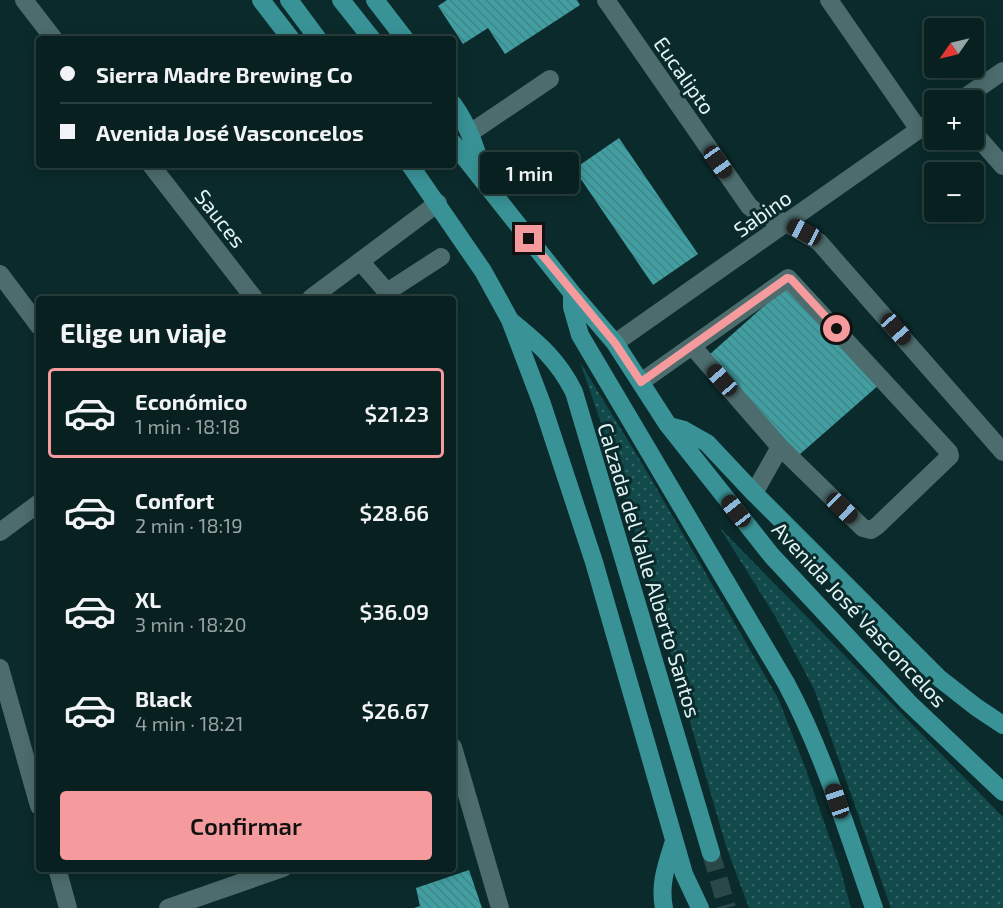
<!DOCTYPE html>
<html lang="es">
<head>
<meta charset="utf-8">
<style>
  body { margin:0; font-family:"Exo 2",sans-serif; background:#112829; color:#f1f3f6; height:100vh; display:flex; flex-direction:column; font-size:22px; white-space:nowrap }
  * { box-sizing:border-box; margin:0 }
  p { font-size:20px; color:#98a3a5 }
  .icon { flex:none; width:33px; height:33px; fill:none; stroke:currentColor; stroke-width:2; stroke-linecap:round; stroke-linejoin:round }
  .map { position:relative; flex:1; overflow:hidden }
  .drawer { position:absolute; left:36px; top:296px; width:420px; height:576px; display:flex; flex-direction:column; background:#082020; border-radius:6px; box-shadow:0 3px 15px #0003,0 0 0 2px #293e3e }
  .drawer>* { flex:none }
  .banner { position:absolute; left:36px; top:36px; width:420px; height:132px; border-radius:6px; box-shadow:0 3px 15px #0003,0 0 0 2px #293e3e; display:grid; align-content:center; height:132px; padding:0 24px; background:#082020 }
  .needle { width:39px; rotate:236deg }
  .controls { position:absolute; left:924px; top:18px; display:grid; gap:12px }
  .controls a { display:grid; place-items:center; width:60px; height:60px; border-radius:6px; background:#082020; box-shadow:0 3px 15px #0003,0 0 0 2px #293e3e; font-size:30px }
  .end { position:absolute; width:27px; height:27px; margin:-14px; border:8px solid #f59b9d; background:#111; box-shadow:0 0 0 3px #111 }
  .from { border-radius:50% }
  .bubble { position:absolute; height:42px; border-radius:6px; background:#082020; box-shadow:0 3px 15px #0003,0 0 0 2px #293e3e; font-size:20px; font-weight:600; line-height:42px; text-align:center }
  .car { position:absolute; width:18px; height:36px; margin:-18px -9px; border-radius:8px; box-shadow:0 0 4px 2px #0007; background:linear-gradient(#222 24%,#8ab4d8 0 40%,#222 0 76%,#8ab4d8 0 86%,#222 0) }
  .banner b { display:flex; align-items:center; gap:21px; height:57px; font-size:22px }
  .banner b+b { border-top:2px solid #293e3e }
  .banner i { width:15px; height:15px; background:#f1f3f6 }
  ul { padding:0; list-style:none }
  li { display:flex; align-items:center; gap:18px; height:90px; margin:0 12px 9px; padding:0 12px; border:3px solid transparent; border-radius:6px }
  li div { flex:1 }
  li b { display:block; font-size:22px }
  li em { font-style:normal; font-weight:600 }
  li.active { border-color:#f59b9d }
  li>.icon { width:54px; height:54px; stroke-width:1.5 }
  h2 { padding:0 24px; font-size:27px; line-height:72px }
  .primary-button { display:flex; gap:12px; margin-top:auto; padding:12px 24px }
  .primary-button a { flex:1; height:69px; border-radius:6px; background:#f59b9d; color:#111; font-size:24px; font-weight:600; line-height:69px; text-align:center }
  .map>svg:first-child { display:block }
  .park { fill:url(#park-dots) }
  .building { fill:url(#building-back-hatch) }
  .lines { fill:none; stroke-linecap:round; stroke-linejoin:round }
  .major-tunnel { stroke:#2b4849; stroke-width:18; stroke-dasharray:18 9; stroke-linecap:butt }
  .minor { stroke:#4d6c6d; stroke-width:18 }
  .major { stroke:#399396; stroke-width:18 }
  .route { stroke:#f59b9d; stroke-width:8 }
  .labels { text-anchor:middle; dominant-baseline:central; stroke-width:6; stroke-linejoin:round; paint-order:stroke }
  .street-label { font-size:21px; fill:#e1f2f2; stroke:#0b2a2b }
</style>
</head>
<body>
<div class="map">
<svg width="1003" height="908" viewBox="0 0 1003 908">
  <defs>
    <pattern id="park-dots" width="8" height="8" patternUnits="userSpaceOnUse" patternTransform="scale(1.5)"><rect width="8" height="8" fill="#12494b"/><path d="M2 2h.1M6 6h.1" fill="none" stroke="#346465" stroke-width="1.8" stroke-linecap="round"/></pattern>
    <pattern id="building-back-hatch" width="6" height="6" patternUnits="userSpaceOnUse" patternTransform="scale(1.5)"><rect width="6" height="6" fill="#419fa2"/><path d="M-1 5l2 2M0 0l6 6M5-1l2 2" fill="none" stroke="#428587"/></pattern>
  </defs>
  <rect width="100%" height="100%" fill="#0b2a2b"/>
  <path class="park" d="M580,362L643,465L778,698L805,767L840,868L851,908H749L726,846L618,473Z
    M720,528L1003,817V908H891L814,689L775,616Z"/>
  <path class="building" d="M447,0H577L580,5L505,54L488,28L463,44L438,6Z
    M619,138L698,254L653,285L574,169Z
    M790,283L880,384L799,455L709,355Z
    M469,870L482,908H414L420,906L416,888Z"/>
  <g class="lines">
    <path class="major-tunnel" d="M711,853L727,908"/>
    <path class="minor" d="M24,0L54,39
      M606,0L749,206L755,211L786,223L819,242L1003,452
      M829,0L919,130
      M961,100L1003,71
      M470,133L550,79
      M974,133L1003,166
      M151,165L254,298
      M360,261L387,292L441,257
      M0,274L39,326
      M311,298L438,203
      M615,343L934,119
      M641,382L788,278L949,452L950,456L877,526L871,530L863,528L780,447L693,347
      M754,493L780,447
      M0,532L39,503
      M0,668L39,806
      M453,747L500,908
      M57,868L68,908
      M168,908L283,868"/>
    <path class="major" d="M261,0L291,39
      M289,0L318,39
      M341,0L372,39
      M375,0L405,39
      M453,104C469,126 477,151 484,178
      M453,143L572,293L615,343L668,425L772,556L908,702L1003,792
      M410,165L483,271L510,320L542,404L594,562L684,874L700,908
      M572,293V307L580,335L786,683C824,754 847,831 874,908
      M512,322C539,344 558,360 574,392L711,853
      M669,426L684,430L707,443L754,493L939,678L976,707L1003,725
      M664,908C659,884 667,864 674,841"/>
  </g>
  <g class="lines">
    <path class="route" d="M529,239L615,343L641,382L787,278L791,279L837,329"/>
  </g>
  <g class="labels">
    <g class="street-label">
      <text transform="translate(685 75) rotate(55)">Eucalipto</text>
      <text transform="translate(762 213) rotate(-35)">Sabino</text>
      <text transform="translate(221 218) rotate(52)">Sauces</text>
      <text transform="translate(650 570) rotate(73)">Calzada del Valle Alberto Santos</text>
      <text transform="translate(860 614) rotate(47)">Avenida José Vasconcelos</text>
    </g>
  </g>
</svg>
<div class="controls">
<a><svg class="needle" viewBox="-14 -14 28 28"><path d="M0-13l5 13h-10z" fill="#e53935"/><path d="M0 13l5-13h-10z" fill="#98a3a5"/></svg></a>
<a>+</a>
<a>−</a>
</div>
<i class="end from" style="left:837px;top:329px"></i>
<i class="end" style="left:529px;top:239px"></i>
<div class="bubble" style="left:480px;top:152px;width:99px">1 min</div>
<i class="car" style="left:718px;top:162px;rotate:145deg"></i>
<i class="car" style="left:804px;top:232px;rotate:298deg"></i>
<i class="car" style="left:896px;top:329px;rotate:139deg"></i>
<i class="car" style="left:722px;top:380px;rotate:319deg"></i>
<i class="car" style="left:842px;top:508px;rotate:134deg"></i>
<i class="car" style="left:736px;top:511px;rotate:322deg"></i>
<i class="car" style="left:837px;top:801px;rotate:341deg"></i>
<div class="banner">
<b><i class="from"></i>Sierra Madre Brewing Co</b>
<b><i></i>Avenida José Vasconcelos</b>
</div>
<section class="drawer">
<h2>Elige un viaje</h2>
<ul>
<li class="active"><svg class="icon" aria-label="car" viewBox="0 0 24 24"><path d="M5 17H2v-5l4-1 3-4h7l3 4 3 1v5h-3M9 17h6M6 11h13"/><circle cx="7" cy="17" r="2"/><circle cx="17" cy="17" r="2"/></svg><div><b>Económico</b><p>1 min · 18:18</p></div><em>$21.23</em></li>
<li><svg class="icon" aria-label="car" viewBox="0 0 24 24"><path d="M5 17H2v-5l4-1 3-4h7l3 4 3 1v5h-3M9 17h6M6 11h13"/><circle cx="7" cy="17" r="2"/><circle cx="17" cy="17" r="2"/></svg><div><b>Confort</b><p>2 min · 18:19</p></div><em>$28.66</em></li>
<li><svg class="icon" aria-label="car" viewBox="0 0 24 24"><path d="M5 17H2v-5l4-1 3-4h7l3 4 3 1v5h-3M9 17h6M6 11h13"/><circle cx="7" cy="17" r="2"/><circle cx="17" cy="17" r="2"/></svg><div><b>XL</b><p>3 min · 18:20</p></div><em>$36.09</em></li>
<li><svg class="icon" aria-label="car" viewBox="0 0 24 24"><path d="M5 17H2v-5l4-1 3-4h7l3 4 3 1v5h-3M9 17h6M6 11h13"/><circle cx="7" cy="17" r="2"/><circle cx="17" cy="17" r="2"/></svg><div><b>Black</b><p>4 min · 18:21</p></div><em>$26.67</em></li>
</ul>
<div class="primary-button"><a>Confirmar</a></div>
</section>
</div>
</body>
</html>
